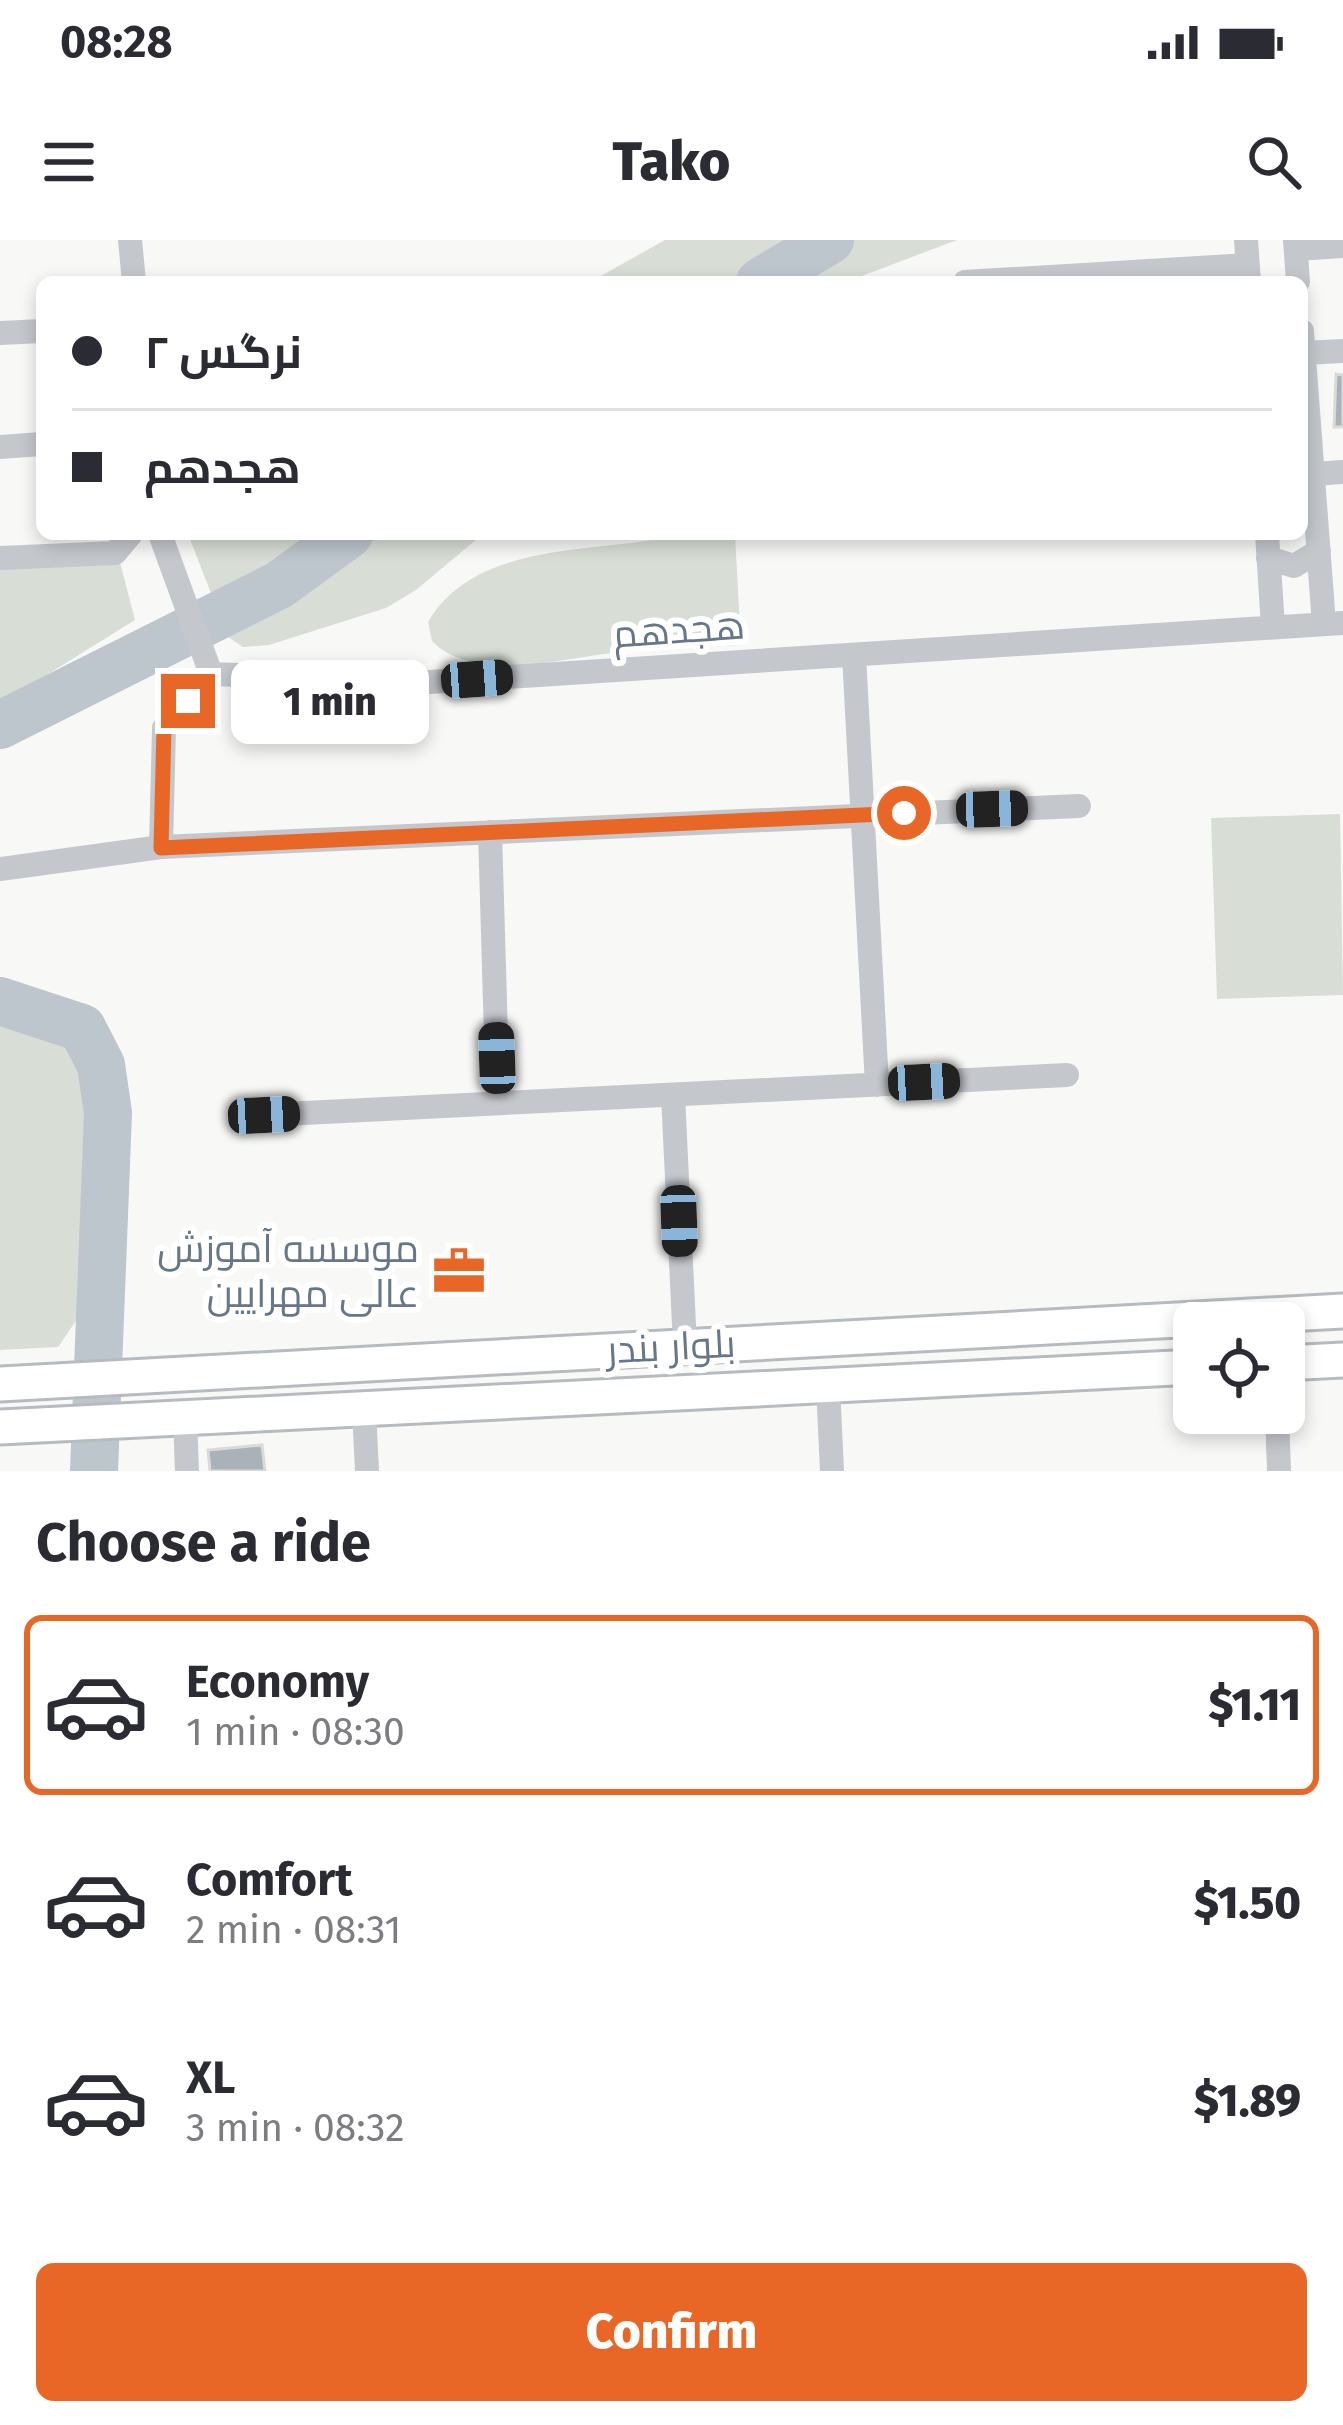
<!DOCTYPE html>
<html lang="en">
<head>
<meta charset="utf-8">
<style>
  body { margin:0; font-family:"Fira Sans",Cairo,sans-serif; background:#f2f2f3; color:#2b2b33; height:100vh; display:flex; flex-direction:column; font-size:45px; white-space:nowrap }
  * { box-sizing:border-box; margin:0 }
  p { font-size:39px; color:#7c7c81 }
  .icon { flex:none; width:66px; height:66px; fill:none; stroke:currentColor; stroke-width:2; stroke-linecap:round; stroke-linejoin:round }
  .map { position:relative; height:1231px; overflow:hidden }
  .sheet { display:flex; flex-direction:column; background:#fff; flex:1 }
  .sheet>* { flex:none }
  .top-card { position:absolute; left:36px; top:36px; width:1272px; height:264px; border-radius:18px; box-shadow:0 6px 18px #0003; display:grid; align-content:center; height:264px; padding:0 36px; background:#fff }
  .buttons { position:absolute; left:1173px; top:1062px; display:grid; gap:24px }
  .buttons a { display:grid; place-items:center; width:132px; height:132px; border-radius:18px; background:#fff; box-shadow:0 6px 18px #0003; font-size:60px }
  .end { position:absolute; width:54px; height:54px; margin:-27px; border:15px solid #e96726; background:#fff; box-shadow:0 0 0 6px #fff }
  .from { border-radius:50% }
  .bubble { position:absolute; height:84px; border-radius:18px; background:#fff; box-shadow:0 6px 18px #0003; font-size:39px; font-weight:800; line-height:84px; text-align:center }
  .car { position:absolute; width:36px; height:72px; margin:-36px -18px; border-radius:15px; box-shadow:0 0 9px 3px #0007; background:linear-gradient(#222 24%,#8ab4d8 0 40%,#222 0 76%,#8ab4d8 0 86%,#222 0) }
  .top-card b { display:flex; align-items:center; gap:42px; height:114px; font-size:45px }
  .top-card b+b { border-top:3px solid #e1e1e2 }
  .top-card i { width:30px; height:30px; background:#2b2b33 }
  ul { padding:0; list-style:none }
  li { display:flex; align-items:center; gap:36px; height:180px; margin:0 24px 18px; padding:0 12px; border:6px solid transparent; border-radius:18px }
  li div { flex:1 }
  li b { display:block; font-size:45px }
  li em { font-style:normal; font-weight:800 }
  li.selected { border-color:#e96726 }
  li>.icon { width:108px; height:108px; stroke-width:1.5 }
  h2 { padding:0 36px; font-size:54px; line-height:144px }
  .button { display:flex; gap:24px; margin-top:auto; padding:24px 36px }
  .button a { flex:1; height:138px; border-radius:18px; background:#e96726; color:#fff; font-size:48px; font-weight:800; line-height:138px; text-align:center }
  .status { display:flex; justify-content:space-between; align-items:center; height:84px; padding:0 60px; background:#fff; direction:ltr }
  .status svg { height:33px; fill:currentColor }
  header { display:flex; justify-content:space-between; align-items:center; height:156px; padding:0 36px; background:#fff; font-size:54px; font-weight:800 }
  .map>svg:first-child { display:block }
  .green { fill:#d8ded5 }
  .lines { fill:none; stroke-linecap:round; stroke-linejoin:round }
  .river { stroke:#bcc6cc; stroke-width:48 }
  .building { fill:#aab2b9; stroke:#dadbd8; stroke-width:3 }
  .secondary-casing { stroke:#b6bbc0; stroke-width:39 }
  .minor { stroke:#c4c7cc; stroke-width:24 }
  .secondary { stroke:#fff; stroke-width:33 }
  .route { stroke:#e96726; stroke-width:15 }
  .labels { text-anchor:middle; dominant-baseline:central; stroke-width:12; stroke-linejoin:round; paint-order:stroke }
  .street-label { font-size:39px; fill:#677688; stroke:#fff }
  .poi-label { font-size:39px; fill:#677688; stroke:#fff; text-anchor:end }
</style>
</head>
<body>
<div class="status"><b>08:28</b><svg viewBox="0 0 49 12"><path d="M0 12V9h3v3zM5 12V6h3v6zM10 12V3h3v9zM15 12V0h3v12zM26 1h20v11H26zM47 4h2v5h-2z"/></svg></div>
<header><svg class="icon" aria-label="menu" viewBox="0 0 24 24"><path d="M4 6h16M4 12h16M4 18h16"/></svg>Tako<svg class="icon" aria-label="search" viewBox="0 0 24 24"><circle cx="10" cy="10" r="6"/><path d="M15 15l6 6"/></svg></header>
<div class="map">
<svg width="1343" height="1231" viewBox="0 0 1343 1231">
  <rect width="100%" height="100%" fill="#f8f9f6"/>
  <path class="green" d="M665,0H957L846,42H590Z
    M188,294H483L416,350L386,368L269,405L243,407L228,397Z
    M685,294H735L741,405C698,408 654,409 612,413C561,419 472,443 432,401L428,382C477,298 603,314 685,294Z
    M119,318L135,380L0,464V329Z
    M1340,574L1343,755L1217,759L1211,578Z
    M0,776C104,809 61,813 98,892H104L116,874C142,967 111,1032 58,1107L0,1110Z"/>
  <g class="lines">
    <path class="river" d="M760,42L830,0
      M0,485L279,345L349,294
      M0,761L82,788L101,825L108,873L94,1231"/>
  </g>
  <path class="building" d="M1336,134L1343,135V187H1334Z
    M262,1205L265,1231H210L208,1210Z"/>
  <g class="lines">
    <g class="secondary-casing">
      <path id="secondary" d="M1284,1123L1343,1120
        M0,1144L1343,1071
        M0,1187L1194,1127"/>
    </g>
    <path class="minor" d="M130,0L134,42
      M1246,0L1249,42
      M1295,0L1298,42
      M1296,9L1343,6
      M965,42L1248,25
      M1302,91L1324,384
      M0,93L42,91
      M1304,113L1343,111
      M0,207L42,204
      M1313,234L1343,232
      M160,294L211,434
      M1267,294L1273,387
      M0,318L115,313L131,294
      M1268,318L1294,326L1319,311
      M854,415L877,845
      M490,592L498,863
      M161,607L164,488L211,434L430,442L1343,383
      M0,629L161,607L1079,566
      M673,855L685,1106
      M264,875L1067,835
      M828,1146L832,1231
      M364,1169L367,1231
      M1277,1173L1279,1231
      M185,1179L187,1231"/>
    <use href="#secondary" class="secondary"/>
  </g>
  <g class="lines">
    <path class="route" d="M188,461L164,488L161,608L904,573"/>
  </g>
  <defs>
    <g id="office-bare" transform="scale(4.14)"><path d="M-6-3h4V-5.5h4V-3h4V5H-6ZM-1-4.5V-3h2v-1.5ZM-6 0V1H6V0Z" fill="#e96726" stroke="#fff" stroke-width="2.5" paint-order="stroke"/></g>
  </defs>
  <g fill-rule="evenodd">
    <use href="#office-bare" x="459" y="1031"/>
  </g>
  <g class="labels">
    <g class="street-label">
      <text transform="translate(679 390) rotate(-4)">هجدهم</text>
      <text transform="translate(671 1107) rotate(-3)">بلوار بندر</text>
    </g>
    <g class="poi-label">
      <text x="419" y="1009">موسسه آموزش<tspan x="419" dy="45">عالی مهرایین</tspan></text>
    </g>
  </g>
</svg>
<div class="buttons">
<a><svg class="icon" aria-label="locate" viewBox="0 0 24 24"><circle cx="12" cy="12" r="6"/><path d="M12 2v4M12 18v4M2 12h4M18 12h4"/></svg></a>
</div>
<i class="end from" style="left:904px;top:573px"></i>
<i class="end" style="left:188px;top:461px"></i>
<div class="bubble" style="left:231px;top:420px;width:198px">1 min</div>
<i class="car" style="left:477px;top:439px;rotate:86deg"></i>
<i class="car" style="left:992px;top:569px;rotate:88deg"></i>
<i class="car" style="left:497px;top:818px;rotate:358deg"></i>
<i class="car" style="left:924px;top:842px;rotate:87deg"></i>
<i class="car" style="left:264px;top:875px;rotate:87deg"></i>
<i class="car" style="left:679px;top:981px;rotate:178deg"></i>
<div class="top-card">
<b><i class="from"></i>نرگس ۲</b>
<b><i></i>هجدهم</b>
</div>
</div>
<section class="sheet">
<h2>Choose a ride</h2>
<ul>
<li class="selected"><svg class="icon" aria-label="car" viewBox="0 0 24 24"><path d="M5 17H2v-5l4-1 3-4h7l3 4 3 1v5h-3M9 17h6M6 11h13"/><circle cx="7" cy="17" r="2"/><circle cx="17" cy="17" r="2"/></svg><div><b>Economy</b><p>1 min · 08:30</p></div><em>$1.11</em></li>
<li><svg class="icon" aria-label="car" viewBox="0 0 24 24"><path d="M5 17H2v-5l4-1 3-4h7l3 4 3 1v5h-3M9 17h6M6 11h13"/><circle cx="7" cy="17" r="2"/><circle cx="17" cy="17" r="2"/></svg><div><b>Comfort</b><p>2 min · 08:31</p></div><em>$1.50</em></li>
<li><svg class="icon" aria-label="car" viewBox="0 0 24 24"><path d="M5 17H2v-5l4-1 3-4h7l3 4 3 1v5h-3M9 17h6M6 11h13"/><circle cx="7" cy="17" r="2"/><circle cx="17" cy="17" r="2"/></svg><div><b>XL</b><p>3 min · 08:32</p></div><em>$1.89</em></li>
</ul>
<div class="button"><a>Confirm</a></div>
</section>
</body>
</html>
